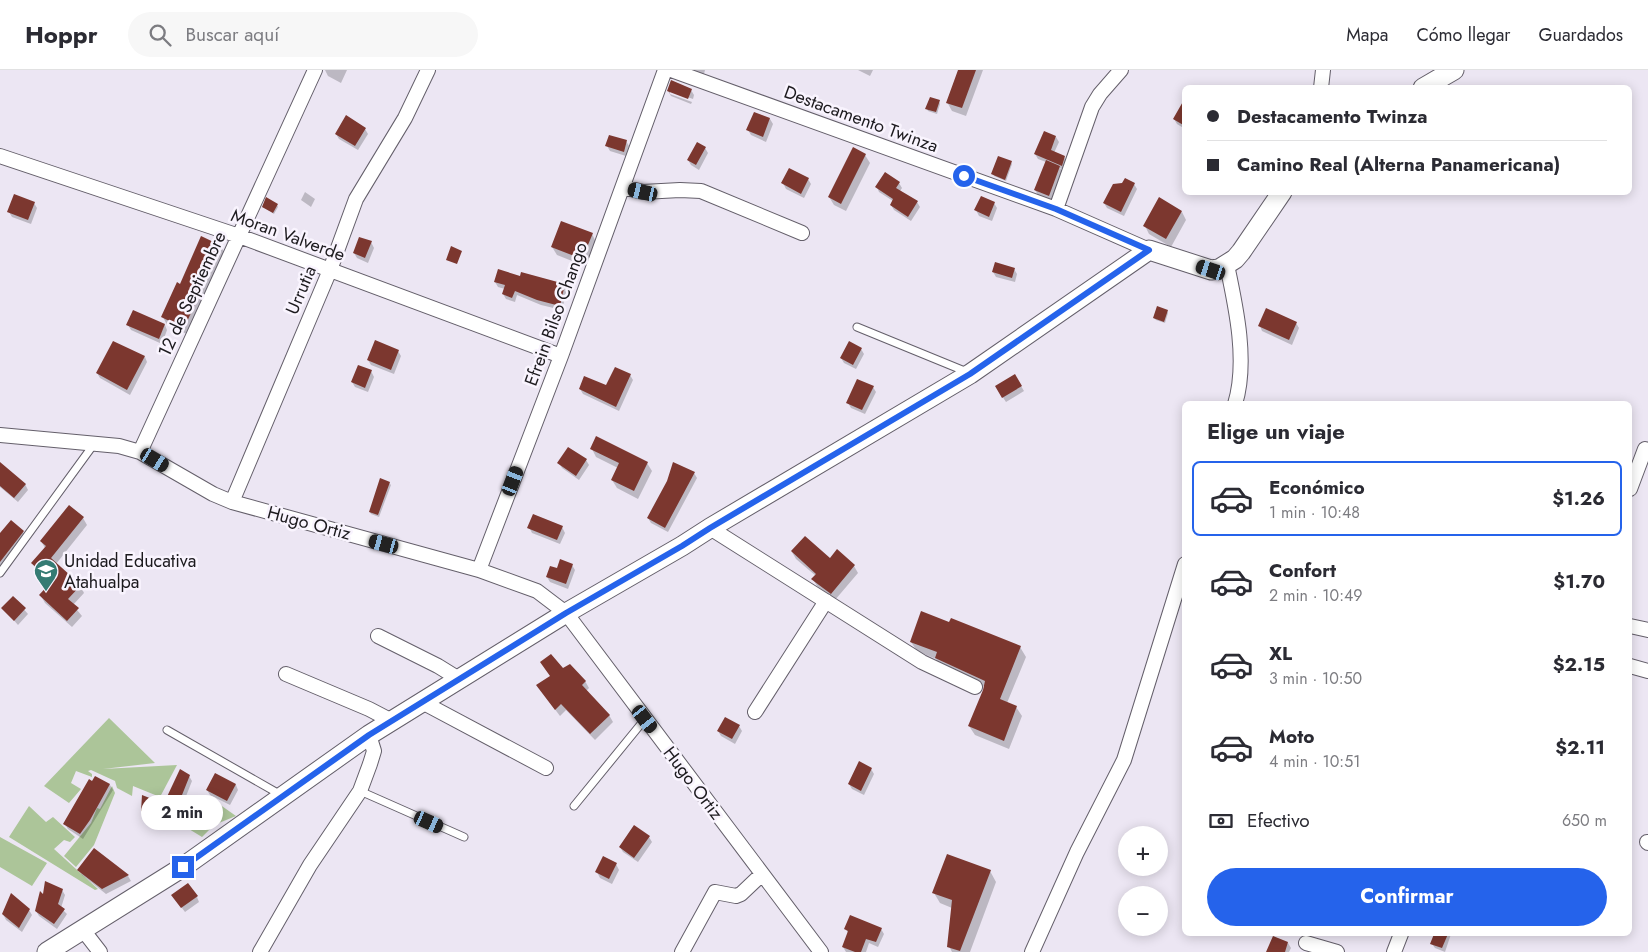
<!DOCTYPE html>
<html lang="es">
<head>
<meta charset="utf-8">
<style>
  body { margin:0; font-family:Jost,sans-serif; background:#f7f7f7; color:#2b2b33; height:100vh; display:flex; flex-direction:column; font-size:19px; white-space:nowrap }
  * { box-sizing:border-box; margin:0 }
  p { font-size:16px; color:#7c7c81 }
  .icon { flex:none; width:28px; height:28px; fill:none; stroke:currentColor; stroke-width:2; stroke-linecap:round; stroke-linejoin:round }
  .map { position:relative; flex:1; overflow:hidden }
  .details { position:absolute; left:1182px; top:331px; width:450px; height:535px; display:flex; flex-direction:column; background:#fff; border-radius:8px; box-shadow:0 2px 12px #0003 }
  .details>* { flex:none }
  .top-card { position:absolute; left:1182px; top:15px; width:450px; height:110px; border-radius:8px; box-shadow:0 2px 12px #0003; display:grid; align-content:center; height:110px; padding:0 25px; background:#fff }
  .fabs { position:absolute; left:1118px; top:756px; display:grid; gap:10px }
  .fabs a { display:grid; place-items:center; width:50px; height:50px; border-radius:50%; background:#fff; box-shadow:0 2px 12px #0003; font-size:25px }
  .end { position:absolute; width:22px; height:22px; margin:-11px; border:6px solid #2563eb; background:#fff; box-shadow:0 0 0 2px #fff }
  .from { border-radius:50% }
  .bubble { position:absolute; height:35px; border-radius:18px; background:#fff; box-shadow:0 2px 12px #0003; font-size:16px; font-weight:700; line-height:35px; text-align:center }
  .car { position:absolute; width:15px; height:30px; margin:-15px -8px; border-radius:6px; box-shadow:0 0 4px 1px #0007; background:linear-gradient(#222 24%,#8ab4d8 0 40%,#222 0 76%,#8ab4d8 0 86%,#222 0) }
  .top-card b { display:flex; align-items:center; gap:18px; height:48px; font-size:19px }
  .top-card b+b { border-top:1px solid #e1e1e2 }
  .top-card i { width:12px; height:12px; background:#2b2b33 }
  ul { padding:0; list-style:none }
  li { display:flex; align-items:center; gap:15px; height:75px; margin:0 10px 8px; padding:0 15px; border:2px solid transparent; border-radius:8px }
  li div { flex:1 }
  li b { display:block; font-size:19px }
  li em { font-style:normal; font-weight:700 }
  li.active { border-color:#2563eb }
  li>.icon { width:45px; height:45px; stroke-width:1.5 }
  h2 { padding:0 25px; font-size:22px; line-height:60px }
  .pay { display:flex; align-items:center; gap:12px; height:55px; padding:0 25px; font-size:19px }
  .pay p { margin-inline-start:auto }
  .button { display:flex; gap:10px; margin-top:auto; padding:10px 25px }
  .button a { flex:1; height:58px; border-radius:30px; background:#2563eb; color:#fff; font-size:20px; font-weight:700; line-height:58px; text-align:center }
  header { display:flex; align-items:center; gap:30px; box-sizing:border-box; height:70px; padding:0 25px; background:#fff; border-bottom:1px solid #e1e1e2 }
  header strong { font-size:24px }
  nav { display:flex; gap:28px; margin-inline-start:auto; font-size:18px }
  .search { width:350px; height:45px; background:#f7f7f7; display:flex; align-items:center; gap:12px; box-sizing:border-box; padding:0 18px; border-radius:28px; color:#7c7c81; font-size:19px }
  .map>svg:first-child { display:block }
  .green { fill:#acc599 }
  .shadow { fill:#0003 }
  .building { fill:#7c372f }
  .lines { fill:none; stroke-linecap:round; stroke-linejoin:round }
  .lane-casing { stroke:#645f6a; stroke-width:9 }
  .street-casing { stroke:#645f6a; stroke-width:16 }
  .secondary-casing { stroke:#645f6a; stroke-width:21 }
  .lane { stroke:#fff; stroke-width:7 }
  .street { stroke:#fff; stroke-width:14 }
  .secondary { stroke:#fff; stroke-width:19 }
  .route { stroke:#2563eb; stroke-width:6 }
  .labels { text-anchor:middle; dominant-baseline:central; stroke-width:5; stroke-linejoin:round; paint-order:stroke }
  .street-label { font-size:18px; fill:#1c1a1e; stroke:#f9f4fe }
  .poi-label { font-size:18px; fill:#1c1a1e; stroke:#f9f4fe; text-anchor:start }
</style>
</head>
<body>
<header>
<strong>Hoppr</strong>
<div class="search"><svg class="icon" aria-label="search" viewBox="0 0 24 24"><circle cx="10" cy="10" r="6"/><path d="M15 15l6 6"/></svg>Buscar aquí</div>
<nav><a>Mapa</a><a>Cómo llegar</a><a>Guardados</a></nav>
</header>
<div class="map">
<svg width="1648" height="882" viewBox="0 0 1648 882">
  <rect width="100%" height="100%" fill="#ece6f3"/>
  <path class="green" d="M109,648L155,693L103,699L177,695L160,727L133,716L132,726L117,718L115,711L91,700L88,701L92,704V707L76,701L71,713L81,719L69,733L44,716Z
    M112,716L115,723L94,775L76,797L64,786L91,753L97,738L100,739Z
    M209,727L236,746L214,755L202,767L166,745L177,732L200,745Z
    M29,736L46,752L53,747L75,767L70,772L64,770L54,779L98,819L95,820L9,767Z
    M0,767L47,793L32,816L0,797Z"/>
  <path class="shadow" d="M325,0H347L341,13L328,6Z
    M692,0H705L704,4Z
    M858,0H873L870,6Z
    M959,0H983L966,46L952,41L947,32Z
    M691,20L694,25L693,29L670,21V24L692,32L691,34L671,26L668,21Z
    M939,31L940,34L937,44L928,41L927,39Z
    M1185,38V59L1177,54L1174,49Z
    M755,43L770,49L773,54L766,72L751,65L748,60Z
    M365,59L368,64L358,80L339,69L336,64Z
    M1056,67L1059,72L1054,83L1064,87L1067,93L1065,100L1060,98L1063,102L1052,130L1038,125L1035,120L1046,92L1038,89L1035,84Z
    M626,71L629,76L626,86L610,81L607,76Z
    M698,74L705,78L708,83L699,100L691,95L688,90Z
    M865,85L870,93L846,141L834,135L829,127Z
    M1011,92L1012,94L1006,111L994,106L993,104Z
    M808,109L811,114L804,128L786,119L783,113Z
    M899,113L902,118L900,121L917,132L920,137L911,151L894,140L891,135L893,131L879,122L877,117Z
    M1134,114L1137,119L1124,146L1107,138L1104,133Z
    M305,122L315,129L311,137L301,130Z
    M34,133L37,138L31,154L12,147L9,142Z
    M994,133L997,138L992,151L979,146L976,140Z
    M277,135L278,137L274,144L263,137Z
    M1182,142L1186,150L1171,177L1149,164L1145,156Z
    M592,164L596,172L587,197L557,185L552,177Z
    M371,172L374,178L368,193L357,188L354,183Z
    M221,177L226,185L189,265L167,255L163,247L180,215Z
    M1014,199L1017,204L1015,212L996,207L993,202Z
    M521,207L564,215L567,220L562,240L541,235L517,225L515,232L506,229L503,224L505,219L498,217L495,212Z
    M1167,241L1168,243L1165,253L1156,250L1154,248Z
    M1296,253L1299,258L1292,275L1262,261L1260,256Z
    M128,255H165L167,260L162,274L131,260Z
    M861,279L864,284L856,299L844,293L841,288Z
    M398,281L401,286L394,304L371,295L368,290Z
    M145,287L147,292L130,325L100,308L97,303Z
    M371,301L374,307L368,322L355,317L352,312Z
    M630,305L633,310L619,341L583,324L580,319L607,317Z
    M1015,306L1024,321L1006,332L996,317Z
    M873,317L876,322L865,344L851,338L848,333Z
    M592,379L647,393L652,401L638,429L617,418L612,410L618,398L596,387Z
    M586,390L589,395L579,410L562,398L559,393Z
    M0,394L25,414L28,420L18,432L0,417Z
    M694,403L697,408L668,462L651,453L648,448Z
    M389,413L391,415L379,447L371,444L370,442Z
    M83,448L87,455L56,494L80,515L84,523L73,535L82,546L72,557L45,533L41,526L52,513L37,500L32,493L45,478L41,471Z
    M529,457H562L565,463L560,474L532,463Z
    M23,462L28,470L0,505V465Z
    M792,482L854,496L858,503L835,530L817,516L813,509L816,506L796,489Z
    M572,495L575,500L568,519L550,512L547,507Z
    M13,527L28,544L18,555L3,538Z
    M911,572L1020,577L1026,587L1007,633L1016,637L1022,646L1009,679L975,665L969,656L985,617L941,598L936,589L917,581Z
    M563,600L585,611L589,618L586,621L609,645L613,652L595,670L566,640L560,646L542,622Z
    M739,656L742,661L735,674L721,666L718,661Z
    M871,699L874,704L864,725L852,719L849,714Z
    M216,704L236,715L238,720L230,735L210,725L207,720Z
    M189,706L192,711L181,739L170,736L167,731Z
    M96,707L110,715L113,720L83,769L68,759L65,754Z
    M169,737L172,742L167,754L145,746L142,741Z
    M649,767L652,772L638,792L623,782L620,777Z
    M95,780L128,806L131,811L106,824L82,805L79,800Z
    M604,788L616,794L619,800L612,814L600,808L597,802Z
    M990,801L996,812L970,882H952L949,876L952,838L940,833L934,823Z
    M62,820L65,825L61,838L67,844L57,859L39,846L36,841L44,826Z
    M197,827L199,832L185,842L176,830Z
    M29,840L32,845L22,862L6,850L3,844Z
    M846,859H881L884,864L878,877L869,873L866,882H846L843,877L848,863Z
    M1435,864H1451L1445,882L1435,878L1432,874Z
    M1288,873L1291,878L1289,882H1268Z"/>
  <path class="building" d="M958,0H976L962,38L946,33Z
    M671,10L692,19L688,29L667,21Z
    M930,27L940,30L936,42L925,39Z
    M1185,28V56L1173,49Z
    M754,42L770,48L763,67L746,60Z
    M346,45L366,58L355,76L335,64Z
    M1044,61L1056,66L1051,80L1065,86L1062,96L1034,84Z
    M609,65L627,70L624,82L605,76Z
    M697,72L706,77L696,95L687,90Z
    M853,77L866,84L841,134L828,127Z
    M998,86L1012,91L1005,110L991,104Z
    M1046,90L1060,96L1049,126L1034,120Z
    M789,98L809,108L801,124L781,113Z
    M885,102L900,112L896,118L918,131L908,147L890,135L893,129L875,117Z
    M1125,108L1135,113L1121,142L1103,133L1113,114L1122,113Z
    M14,124L35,132L28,150L7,142Z
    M981,126L995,132L989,147L974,140Z
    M266,127L278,134L273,143L262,137Z
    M1159,127L1182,141L1166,169L1143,156Z
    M561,151L593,163L582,189L551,177Z
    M201,166L222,176L184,258L161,247L177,212L180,214Z
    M359,167L372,171L365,188L353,183Z
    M451,176L462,181L457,194L446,190Z
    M995,192L1015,198L1012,208L992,202Z
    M498,199L520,206L521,202L565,214L560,236L537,230L515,221L512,228L502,224L505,215L494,212Z
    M1157,236L1168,240L1164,252L1153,248Z
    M1266,238L1297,252L1289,270L1258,256Z
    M133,240L165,254L159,269L126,255Z
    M375,270L399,280L391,300L367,290Z
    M113,271L145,286L127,320L96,303Z
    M849,271L862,278L853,295L840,288Z
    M358,295L372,300L365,318L351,312Z
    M615,297L631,304L616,337L579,319L584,306L606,315Z
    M1015,304L1022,316L1002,328L995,316Z
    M857,309L874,316L862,340L846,333Z
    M596,366L648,392L634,421L611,410L619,393L590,379Z
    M568,377L587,389L576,406L557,393Z
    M0,392L26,414L14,428L0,416Z
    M673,392L695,402L665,458L647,448L667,411Z
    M380,408L390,412L378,445L369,442Z
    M69,435L84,447L51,488L81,515L68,529L79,538L67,551L39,525L52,511L31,493L46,476L40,471Z
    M533,444L563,456L557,470L527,458Z
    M11,450L24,461L0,492V463Z
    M805,466L830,488L837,479L855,495L831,524L811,509L816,504L791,481Z
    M560,489L573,494L566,514L546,507L550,496L557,498Z
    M13,526L26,538L14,551L1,538Z
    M921,541L949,552L951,548L1021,576L1000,629L1017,636L1004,671L968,656L983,620L985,611L935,588L937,582L910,572Z
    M551,584L563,598L570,594L586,611L582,615L610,645L590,664L561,634L555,640L536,615L550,606L540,592Z
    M725,647L740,655L732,669L717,661Z
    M859,691L872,698L861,721L848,714Z
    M180,699L190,705L178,735L165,731Z
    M215,703L236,714L227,731L206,720Z
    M95,706L110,714L90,750L80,764L63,754L89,709L92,711Z
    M142,725L170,736L165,749L141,741Z
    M634,755L650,766L634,788L619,777Z
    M94,778L129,805L102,819L77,800Z
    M947,784L991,800L960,881L947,877L952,830L932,823Z
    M603,786L617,793L609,809L595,802Z
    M45,811L63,819L58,834L65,839L54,854L35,841L40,821L43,824Z
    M188,813L198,826L181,838L171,825Z
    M11,823L30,839L19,858L2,844Z
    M850,845L882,858L876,872L866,869L861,882H855L842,877L848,861L844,859Z
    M1434,864H1448L1442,878L1430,874Z
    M1273,866L1288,872L1285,882H1266Z"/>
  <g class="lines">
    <g class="lane-casing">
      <path id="lane" d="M857,257L967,302
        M0,503L94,374
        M167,660L281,725
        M360,721L464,767
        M574,736L645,649"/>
    </g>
    <g class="street-casing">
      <path id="street" d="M671,0L1056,139L1149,180
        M1321,18L1323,0
        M0,86L239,166L561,286
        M623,117L643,122L680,120L701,121L802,163
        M1056,139L1092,37L1100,24L1121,0
        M1227,195C1236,237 1248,292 1235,334
        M0,365L119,376L140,382L213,424L232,432L479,500L537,521L566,543L821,882
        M140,382L315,0
        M1630,419L1645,379
        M232,432L330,200L356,129L405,48L428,0
        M710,458L922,592L975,617
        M479,500L561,286L665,0
        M1630,556L1648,560
        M378,566L438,596L459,609
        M1630,596L1648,601
        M286,604L369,639L392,651
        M422,632L546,698
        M755,642L826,531
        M1647,772L1648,773
        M83,860L100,882
        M1306,873L1337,882
        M260,882L310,795L360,721L370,694L374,681L369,665
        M682,882L715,822L736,826L741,824L762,804
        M1032,882L1077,782L1124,690L1185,494
        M1394,882L1401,864"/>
    </g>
    <g class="secondary-casing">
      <path id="secondary" d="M1423,18L1454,0
        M47,882L183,797L369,665L566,543L682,476L710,458L970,304L1149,180L1211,200L1219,199L1235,189L1241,182L1282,122"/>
    </g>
    <use href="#lane" class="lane"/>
    <use href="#street" class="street"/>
    <use href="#secondary" class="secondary"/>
  </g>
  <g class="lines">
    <path class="route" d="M183,797L369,665L566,543L682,476L710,458L970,304L1149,180L1056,139L964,106"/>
  </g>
  <defs>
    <g id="school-pin" transform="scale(1.25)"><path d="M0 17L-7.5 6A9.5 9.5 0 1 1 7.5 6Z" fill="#357b73" stroke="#f9f4fe"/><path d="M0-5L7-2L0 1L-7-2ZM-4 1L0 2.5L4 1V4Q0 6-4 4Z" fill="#fff"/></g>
  </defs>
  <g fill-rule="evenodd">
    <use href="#school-pin" x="46" y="501"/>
  </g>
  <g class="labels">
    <g class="street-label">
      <text transform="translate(861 49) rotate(20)">Destacamento Twinza</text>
      <text transform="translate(288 165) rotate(20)">Moran Valverde</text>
      <text transform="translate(301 220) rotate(-67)">Urrutia</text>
      <text transform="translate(192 224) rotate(-65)">12 de Septiembre</text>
      <text transform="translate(556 244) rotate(-70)">Efrein Bilso Chango</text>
      <text transform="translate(309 453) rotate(15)">Hugo Ortiz</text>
      <text transform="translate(693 713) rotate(53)">Hugo Ortiz</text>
    </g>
    <g class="poi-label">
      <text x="64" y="491">Unidad Educativa<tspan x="64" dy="21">Atahualpa</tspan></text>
    </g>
  </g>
</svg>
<div class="fabs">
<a>+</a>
<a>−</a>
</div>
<i class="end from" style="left:964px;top:106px"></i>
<i class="end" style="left:183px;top:797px"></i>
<div class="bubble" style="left:141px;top:725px;width:82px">2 min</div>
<i class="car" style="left:643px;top:122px;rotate:283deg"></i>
<i class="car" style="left:1211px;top:200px;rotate:288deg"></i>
<i class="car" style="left:155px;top:390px;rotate:121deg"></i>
<i class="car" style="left:513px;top:411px;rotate:21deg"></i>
<i class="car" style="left:384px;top:474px;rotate:285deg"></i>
<i class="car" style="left:645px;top:649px;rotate:143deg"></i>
<i class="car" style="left:429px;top:752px;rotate:114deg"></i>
<div class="top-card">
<b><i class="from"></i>Destacamento Twinza</b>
<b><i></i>Camino Real (Alterna Panamericana)</b>
</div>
<section class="details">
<h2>Elige un viaje</h2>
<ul>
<li class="active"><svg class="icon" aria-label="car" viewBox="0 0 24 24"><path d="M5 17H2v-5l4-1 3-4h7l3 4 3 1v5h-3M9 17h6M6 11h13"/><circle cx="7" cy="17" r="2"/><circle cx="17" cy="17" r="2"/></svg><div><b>Económico</b><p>1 min · 10:48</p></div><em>$1.26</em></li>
<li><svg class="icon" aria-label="car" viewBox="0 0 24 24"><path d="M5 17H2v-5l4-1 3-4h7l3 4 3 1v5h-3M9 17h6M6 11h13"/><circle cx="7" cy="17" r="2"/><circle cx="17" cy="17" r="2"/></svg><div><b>Confort</b><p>2 min · 10:49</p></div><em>$1.70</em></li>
<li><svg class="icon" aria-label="car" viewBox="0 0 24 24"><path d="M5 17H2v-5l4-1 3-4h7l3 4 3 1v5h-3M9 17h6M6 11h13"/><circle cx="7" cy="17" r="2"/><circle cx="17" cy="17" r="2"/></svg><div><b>XL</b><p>3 min · 10:50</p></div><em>$2.15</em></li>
<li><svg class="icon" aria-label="car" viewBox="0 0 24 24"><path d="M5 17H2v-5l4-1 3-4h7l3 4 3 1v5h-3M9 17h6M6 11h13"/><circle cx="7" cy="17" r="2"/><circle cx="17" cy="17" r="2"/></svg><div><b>Moto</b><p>4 min · 10:51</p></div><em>$2.11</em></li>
</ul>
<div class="pay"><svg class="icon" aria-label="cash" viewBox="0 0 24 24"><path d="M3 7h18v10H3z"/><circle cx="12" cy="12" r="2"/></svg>Efectivo<p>650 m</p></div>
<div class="button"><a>Confirmar</a></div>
</section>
</div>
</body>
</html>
